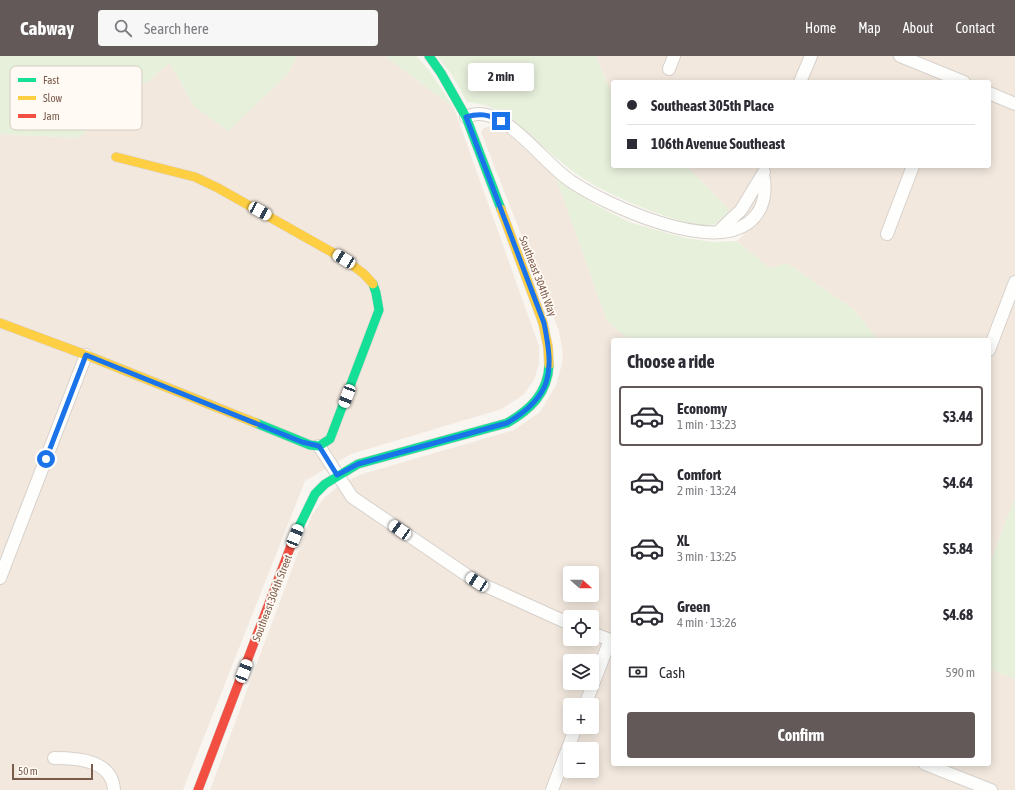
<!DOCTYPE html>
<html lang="en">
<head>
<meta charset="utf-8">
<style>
  body { margin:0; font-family:"Asap Condensed",sans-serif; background:#f7f7f7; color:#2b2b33; height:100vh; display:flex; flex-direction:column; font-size:15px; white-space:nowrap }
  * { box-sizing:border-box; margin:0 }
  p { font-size:13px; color:#7c7c81 }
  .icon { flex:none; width:22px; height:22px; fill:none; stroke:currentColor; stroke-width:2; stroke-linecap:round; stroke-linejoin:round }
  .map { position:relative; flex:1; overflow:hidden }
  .side { position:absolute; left:611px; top:282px; width:380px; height:428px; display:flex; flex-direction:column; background:#fff; border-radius:4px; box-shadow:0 2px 10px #0003 }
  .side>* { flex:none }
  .hud { position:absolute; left:611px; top:24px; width:380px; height:88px; border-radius:4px; box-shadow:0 2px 10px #0003; display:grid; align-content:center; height:88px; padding:0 16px; background:#fff }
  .needle { width:26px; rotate:111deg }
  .fabs { position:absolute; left:563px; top:510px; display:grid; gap:8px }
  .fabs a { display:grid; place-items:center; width:36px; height:36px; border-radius:4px; background:#fff; box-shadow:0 2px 10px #0003; font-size:20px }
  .scale { position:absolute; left:12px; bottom:10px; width:81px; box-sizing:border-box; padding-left:4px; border:2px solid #7a5c4d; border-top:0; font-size:11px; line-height:14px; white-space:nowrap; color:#7a5c4d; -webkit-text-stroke:3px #fffaf3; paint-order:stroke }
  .end { position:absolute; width:18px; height:18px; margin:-9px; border:5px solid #1a73e8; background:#fff; box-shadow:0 0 0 2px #fff }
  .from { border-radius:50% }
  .bubble { position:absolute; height:28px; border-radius:4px; background:#fff; box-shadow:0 2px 10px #0003; font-size:13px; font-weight:700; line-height:28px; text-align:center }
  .car { position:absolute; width:12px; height:24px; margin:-12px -6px; border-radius:5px; box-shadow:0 0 3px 1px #0007; background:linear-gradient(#fff 24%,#345 0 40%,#fff 0 76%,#345 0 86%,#fff 0) }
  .hud b { display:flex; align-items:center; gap:14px; height:38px; font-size:15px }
  .hud b+b { border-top:1px solid #e1e1e2 }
  .hud i { width:10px; height:10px; background:#2b2b33 }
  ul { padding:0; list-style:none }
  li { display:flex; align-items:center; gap:12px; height:60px; margin:0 8px 6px; padding:0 8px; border:2px solid transparent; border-radius:4px }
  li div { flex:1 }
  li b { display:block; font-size:15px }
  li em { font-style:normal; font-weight:700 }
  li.active { border-color:#625958 }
  li>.icon { width:36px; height:36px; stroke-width:1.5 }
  h2 { padding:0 16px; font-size:18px; line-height:48px }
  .pay { display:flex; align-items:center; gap:10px; height:44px; padding:0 16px; font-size:15px }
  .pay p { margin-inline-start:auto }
  .cta { display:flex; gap:8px; margin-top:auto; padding:8px 16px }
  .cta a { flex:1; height:46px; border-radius:4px; background:#625958; color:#fff; font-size:16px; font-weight:700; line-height:46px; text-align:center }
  header { display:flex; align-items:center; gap:24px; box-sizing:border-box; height:56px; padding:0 20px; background:#625958; color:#fff }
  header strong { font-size:19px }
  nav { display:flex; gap:22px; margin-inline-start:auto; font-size:14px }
  .search { width:280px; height:36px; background:#f7f7f7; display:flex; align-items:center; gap:10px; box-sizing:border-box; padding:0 14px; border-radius:4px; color:#7c7c81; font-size:15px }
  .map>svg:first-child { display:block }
  .residential { fill:#f2e8de; fill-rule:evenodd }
  .green { fill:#e7f0db }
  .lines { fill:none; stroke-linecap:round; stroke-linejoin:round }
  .street-casing { stroke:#d7d1cb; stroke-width:14 }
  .fast-casing { stroke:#d9d2cb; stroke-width:10 }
  .slow-casing { stroke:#d9d2cb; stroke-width:10 }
  .jam-casing { stroke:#d9d2cb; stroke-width:10 }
  .street { stroke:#fefefd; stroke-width:12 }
  .fast { stroke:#16e098; stroke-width:9 }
  .slow { stroke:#ffcf43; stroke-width:9 }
  .jam { stroke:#f24e42; stroke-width:9 }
  .route { stroke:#1a73e8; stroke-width:5 }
  .labels { text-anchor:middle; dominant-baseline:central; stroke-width:3.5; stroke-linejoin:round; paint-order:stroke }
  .street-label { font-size:11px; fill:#7a5c4d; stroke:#fffaf3 }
  .key { fill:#fffaf3; stroke:#d7cbc1; stroke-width:1 }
  .key-label { font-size:11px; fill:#7a5c4d }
</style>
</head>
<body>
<header>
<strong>Cabway</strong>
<div class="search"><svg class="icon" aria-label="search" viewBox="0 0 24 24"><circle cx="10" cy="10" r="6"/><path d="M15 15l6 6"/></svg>Search here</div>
<nav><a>Home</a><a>Map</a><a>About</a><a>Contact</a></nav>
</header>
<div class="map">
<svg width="1015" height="734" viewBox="0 0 1015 734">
  <rect width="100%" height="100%" fill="#f9f5f0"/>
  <path class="residential" d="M297,0H385L454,52L539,290V308L534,324L524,338L502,353L351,398L305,425L183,734H0V78L78,82L170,7L194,50L287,19Z
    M596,0H1015V441L989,510V284H878L853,253L787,207L772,212L768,211L737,185L748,174L687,110H989V26H613V41Z
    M493,69L501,72L556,121L607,265L629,284H613V708H989V613L1015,623V734H210L312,459L324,442L341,428L362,418L514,374L540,356L556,329L562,308L563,297L559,275L481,76L484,72ZM570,517H592V539H570ZM570,561H592V583H570ZM570,605H592V627H570ZM570,649H592V671H570ZM570,693H592V715H570Z"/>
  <path class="green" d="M0,0H297L287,19L228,75L194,50L170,7L78,82L0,78Z
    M385,0H416L429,14L454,52Z
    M437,0H596L613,41V110H687L732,157C725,164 718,169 708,169C681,171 604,137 581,121C565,110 551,98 537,85C512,63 502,50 467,46L452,19Z
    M556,122L594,148L629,166L685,182L713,186L737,185L768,211L772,212L787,207L853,253L878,284H629L607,265Z
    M1015,441V623L989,613V510Z"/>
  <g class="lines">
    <g class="street-casing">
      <path id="street" d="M900,0L964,26
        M669,13L674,0
        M800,26L811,0
        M989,37L1015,48
        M466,61C469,60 474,58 477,58C509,55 546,110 572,126C608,150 709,196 748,167C764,155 767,136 763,118
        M718,176L741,154L764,116
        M887,178L913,110
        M989,294L1015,226
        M319,390L352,441L477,526L570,568
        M0,522L86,299
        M592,577L613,585
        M585,649L610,584
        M54,702C78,702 112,704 114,734
        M925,708L991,734
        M552,734L576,671"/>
    </g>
    <g class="fast-casing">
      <path id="fast" d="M429,0L441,17L466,61L501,153
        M256,367L310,389L319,390L330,383L379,254L376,237L373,228
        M295,479L315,438L325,428L358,408L507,367C530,354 548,337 549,309"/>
    </g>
    <g class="slow-casing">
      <path id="slow" d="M116,101L195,121L218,132L344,203L364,218L373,228
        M501,153L543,267L548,291L549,309
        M0,267L86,299L256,367"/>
    </g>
    <g class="jam-casing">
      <path id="jam" d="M198,734L295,479"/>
    </g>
    <use href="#street" class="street"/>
    <use href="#fast" class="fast"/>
    <use href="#slow" class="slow"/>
    <use href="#jam" class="jam"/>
  </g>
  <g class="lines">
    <path class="route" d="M46,403L86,299L302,386L319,390L337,419L358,408L507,367C553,340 554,316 544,267L466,61C479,57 488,58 501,65"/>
  </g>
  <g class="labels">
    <g class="street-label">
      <text transform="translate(538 220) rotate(69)">Southeast 304th Way</text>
      <text transform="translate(272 542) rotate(-69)">Southeast 304th Street</text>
    </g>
  </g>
  <rect x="10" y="10" width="132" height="64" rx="6" class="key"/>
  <rect x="18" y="22" width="18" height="4" fill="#16e098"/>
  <rect x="18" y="40" width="18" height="4" fill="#ffcf43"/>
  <rect x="18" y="58" width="18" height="4" fill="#f24e42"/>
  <g class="key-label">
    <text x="43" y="28">Fast</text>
    <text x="43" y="46">Slow</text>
    <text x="43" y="64">Jam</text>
  </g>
</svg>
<div class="fabs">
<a><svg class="needle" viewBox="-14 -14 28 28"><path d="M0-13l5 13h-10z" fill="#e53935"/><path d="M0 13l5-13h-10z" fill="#7c7c81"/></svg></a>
<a><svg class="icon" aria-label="locate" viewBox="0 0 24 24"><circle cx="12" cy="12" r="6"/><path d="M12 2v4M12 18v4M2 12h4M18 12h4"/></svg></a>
<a><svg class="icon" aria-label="layers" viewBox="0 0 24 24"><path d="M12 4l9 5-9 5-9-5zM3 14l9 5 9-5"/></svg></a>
<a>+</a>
<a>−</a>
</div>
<div class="scale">50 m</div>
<i class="end from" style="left:46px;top:403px"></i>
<i class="end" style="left:501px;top:65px"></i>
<div class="bubble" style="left:468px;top:7px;width:66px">2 min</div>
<i class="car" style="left:260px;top:155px;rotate:119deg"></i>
<i class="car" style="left:344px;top:203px;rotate:302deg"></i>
<i class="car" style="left:347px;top:340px;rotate:201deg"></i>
<i class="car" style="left:400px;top:474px;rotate:305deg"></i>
<i class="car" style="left:295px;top:480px;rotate:22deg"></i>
<i class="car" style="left:477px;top:526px;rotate:303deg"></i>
<i class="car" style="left:244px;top:615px;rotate:21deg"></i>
<div class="hud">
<b><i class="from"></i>Southeast 305th Place</b>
<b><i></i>106th Avenue Southeast</b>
</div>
<section class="side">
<h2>Choose a ride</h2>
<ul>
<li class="active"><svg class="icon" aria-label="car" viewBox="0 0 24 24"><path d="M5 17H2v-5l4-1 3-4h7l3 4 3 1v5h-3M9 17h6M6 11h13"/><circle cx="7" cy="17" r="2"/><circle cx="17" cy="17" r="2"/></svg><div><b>Economy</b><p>1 min · 13:23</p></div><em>$3.44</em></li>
<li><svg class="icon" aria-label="car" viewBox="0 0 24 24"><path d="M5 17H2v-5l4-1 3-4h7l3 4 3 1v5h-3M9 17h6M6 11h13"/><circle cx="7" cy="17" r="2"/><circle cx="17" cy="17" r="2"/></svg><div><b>Comfort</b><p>2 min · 13:24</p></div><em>$4.64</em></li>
<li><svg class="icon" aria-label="car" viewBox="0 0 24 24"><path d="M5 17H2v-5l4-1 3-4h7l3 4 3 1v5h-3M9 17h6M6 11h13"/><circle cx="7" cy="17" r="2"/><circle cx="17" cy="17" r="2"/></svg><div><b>XL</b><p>3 min · 13:25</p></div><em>$5.84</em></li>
<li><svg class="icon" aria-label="car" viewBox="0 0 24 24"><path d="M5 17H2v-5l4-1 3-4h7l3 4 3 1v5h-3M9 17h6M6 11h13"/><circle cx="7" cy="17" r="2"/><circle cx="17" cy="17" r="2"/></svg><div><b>Green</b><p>4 min · 13:26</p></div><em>$4.68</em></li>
</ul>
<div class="pay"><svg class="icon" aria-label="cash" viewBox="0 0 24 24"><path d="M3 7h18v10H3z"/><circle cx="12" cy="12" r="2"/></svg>Cash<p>590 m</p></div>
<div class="cta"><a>Confirm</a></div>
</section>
</div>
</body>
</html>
